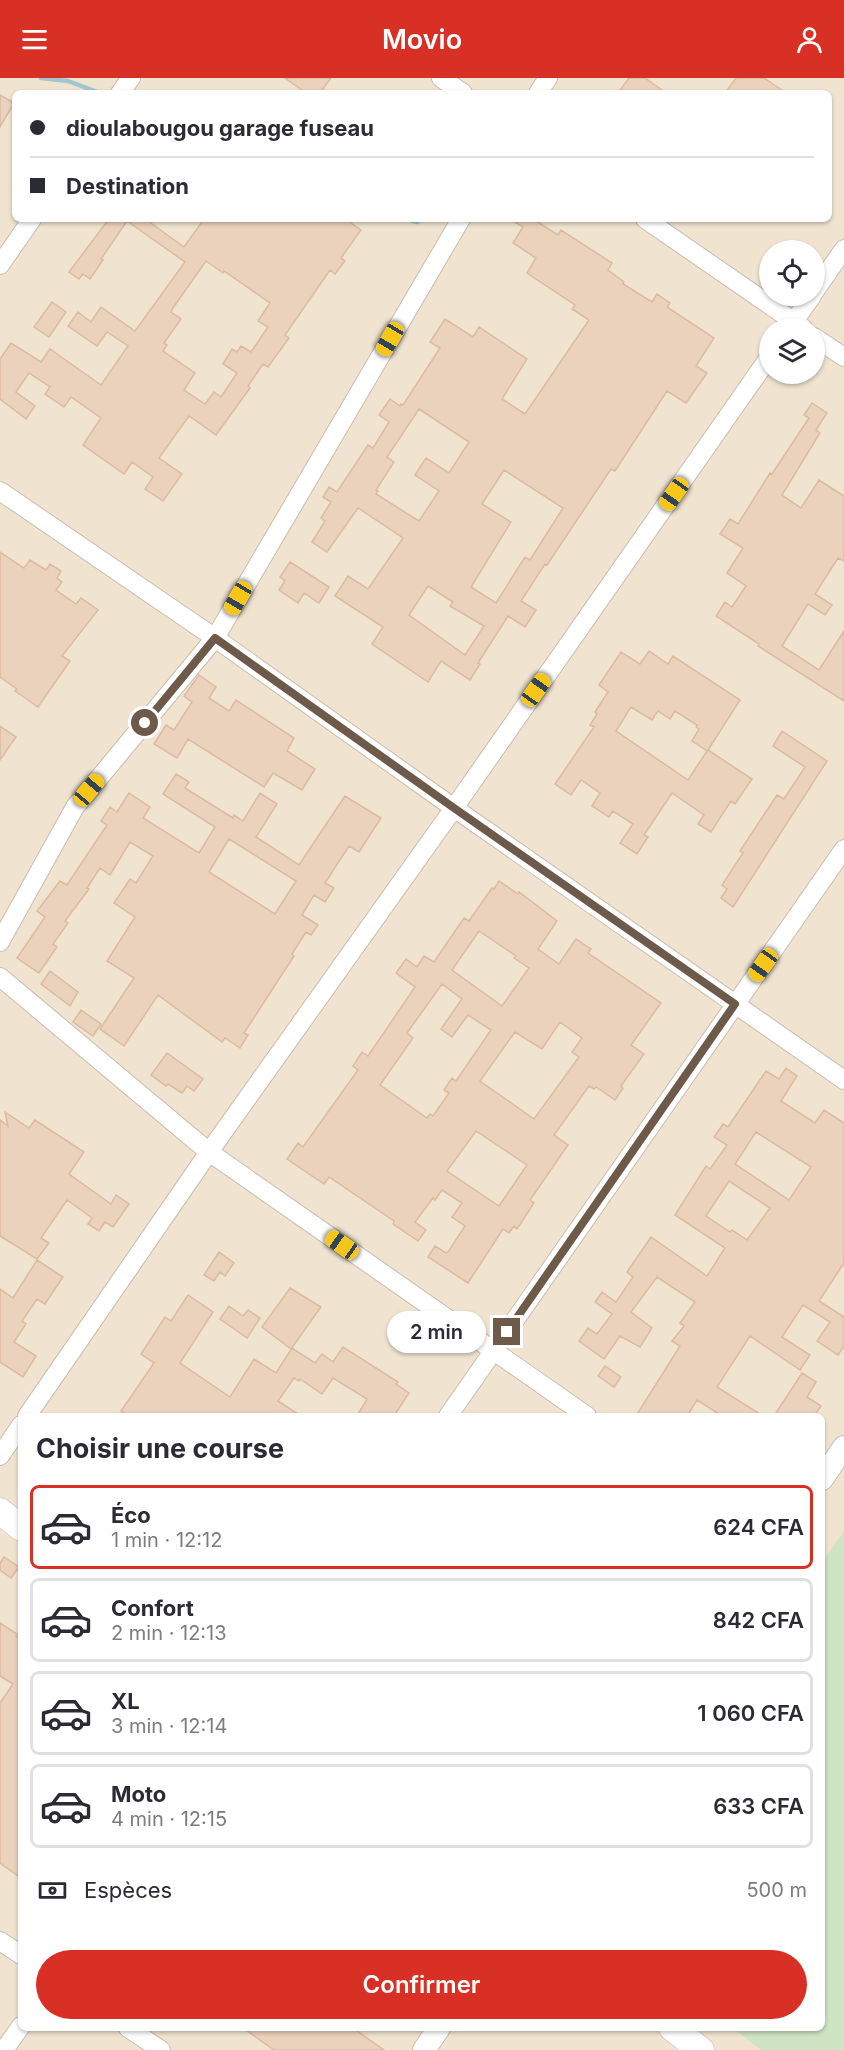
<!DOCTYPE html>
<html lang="fr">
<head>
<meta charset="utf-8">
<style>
  body { margin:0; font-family:Inter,sans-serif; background:#f2f2f3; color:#2b2b33; height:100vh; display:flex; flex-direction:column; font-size:22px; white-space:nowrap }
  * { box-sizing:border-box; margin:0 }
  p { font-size:20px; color:#7c7c81 }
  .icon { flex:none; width:33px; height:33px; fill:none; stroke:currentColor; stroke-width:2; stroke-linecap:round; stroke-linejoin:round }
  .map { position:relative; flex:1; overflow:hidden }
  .panel { position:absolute; left:18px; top:1335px; width:807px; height:618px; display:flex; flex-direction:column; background:#fff; border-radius:9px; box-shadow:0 2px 4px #0004 }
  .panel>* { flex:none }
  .banner { position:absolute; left:12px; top:12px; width:820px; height:132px; border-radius:9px; box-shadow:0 2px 4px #0004; display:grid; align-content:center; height:132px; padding:0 18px; background:#fff }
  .tools { position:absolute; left:759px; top:162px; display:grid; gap:12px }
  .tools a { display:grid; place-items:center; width:66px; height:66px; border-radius:50%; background:#fff; box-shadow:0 2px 4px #0004; font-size:30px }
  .end { position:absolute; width:27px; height:27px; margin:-14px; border:8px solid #6d5a4b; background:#fff; box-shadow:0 0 0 3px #fff }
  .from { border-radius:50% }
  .bubble { position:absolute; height:42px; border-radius:21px; background:#fff; box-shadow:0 2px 4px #0004; font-size:20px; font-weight:600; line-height:42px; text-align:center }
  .car { position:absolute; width:18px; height:36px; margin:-18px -9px; border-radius:8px; box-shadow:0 0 4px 2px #0007; background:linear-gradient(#f5c518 24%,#345 0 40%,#f5c518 0 76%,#345 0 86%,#f5c518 0) }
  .banner b { display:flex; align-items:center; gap:21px; height:57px; font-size:22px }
  .banner b+b { border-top:2px solid #e1e1e2 }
  .banner i { width:15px; height:15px; background:#2b2b33 }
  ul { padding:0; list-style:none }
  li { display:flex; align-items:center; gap:18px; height:84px; margin:0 12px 9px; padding:0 6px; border:3px solid #e1e1e2; border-radius:9px }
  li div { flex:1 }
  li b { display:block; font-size:22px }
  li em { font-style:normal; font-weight:600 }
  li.current { border-color:#d93025 }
  li>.icon { width:54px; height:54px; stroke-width:1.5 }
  h2 { padding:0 18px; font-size:27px; line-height:72px }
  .pay { display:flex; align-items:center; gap:15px; height:66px; padding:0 18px; font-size:22px }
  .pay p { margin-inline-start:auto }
  .action { display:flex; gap:12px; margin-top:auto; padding:12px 18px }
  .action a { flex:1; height:69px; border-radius:36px; background:#d93025; color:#fff; font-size:24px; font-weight:600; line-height:69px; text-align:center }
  header { display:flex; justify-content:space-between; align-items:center; height:78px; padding:0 18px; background:#d93025; color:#fff; font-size:27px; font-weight:600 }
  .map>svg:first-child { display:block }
  .residential { fill:#f0e4d1; fill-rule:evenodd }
  .green { fill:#cee4c2 }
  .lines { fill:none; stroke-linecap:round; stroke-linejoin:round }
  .stream { stroke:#a0c6d0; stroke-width:4.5 }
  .building { fill:#ebd2bc; stroke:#dcba9f; stroke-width:1.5; fill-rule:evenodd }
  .minor-casing { stroke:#cabcad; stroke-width:20 }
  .tertiary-casing { stroke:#cabcad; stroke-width:24 }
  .secondary-casing { stroke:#cdbcaa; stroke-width:27 }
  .minor { stroke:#fff; stroke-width:18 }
  .tertiary { stroke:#fff; stroke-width:22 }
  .secondary { stroke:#fff; stroke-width:26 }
  .route { stroke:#6d5a4b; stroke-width:8 }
</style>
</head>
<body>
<header><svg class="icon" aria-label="menu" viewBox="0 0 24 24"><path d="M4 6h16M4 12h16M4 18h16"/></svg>Movio<svg class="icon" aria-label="person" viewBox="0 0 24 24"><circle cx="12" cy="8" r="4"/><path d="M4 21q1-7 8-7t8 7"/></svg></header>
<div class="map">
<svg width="844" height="1972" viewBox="0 0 844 1972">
  <rect width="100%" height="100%" fill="#f9f1e2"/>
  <path class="residential" d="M0,0H844V1972H0ZM15,15H830V141H15ZM770,172H814V218H770ZM770,250H814V296H770ZM21,1338H822V1950H21Z"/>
  <path class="green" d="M844,1453V1972H761L733,1950H822V1484Z"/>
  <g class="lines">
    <path class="stream" d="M41,0L68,3L100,15
      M407,141L417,144L421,141"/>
  </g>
  <path class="building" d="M285,0H331L320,15H306Z
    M629,0H645L666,15H618Z
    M736,0H764L786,15H725Z
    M0,17L14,25L0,49Z
    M109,141H145L184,169L204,141H345L361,152L341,180L345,183L335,196L330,192L285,257L289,260L268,289L263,286L248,308L250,310L216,357L189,338L176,356L159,380L182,396L163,423L145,411L153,399L132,384L124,396L83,367L101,340L71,319L64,329L45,316L50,309L29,295L16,314L35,328L26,341L0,321V281L11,265L41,284L50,271L101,307L128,268L107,254L97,268L68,248L78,234L91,244L101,229L135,253L185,184L127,143L101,181L103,182L90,201L83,196L79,201L69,194ZM206,183L223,195L224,193L270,225L258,243L268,249L251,274L241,268L237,274L232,271L223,286L237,295L221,319L214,314L205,326L184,312L195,295L163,273L167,267L164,265L181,241L171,234L173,230Z
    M510,141H533L558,157L561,152L612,185L608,192L624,204L623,206L652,224L657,216L670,225L667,229L714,260L696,288L707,295L686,325L667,313L615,393L611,391L547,487L545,486L521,523L536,532L525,549L508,538L478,585L480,586L470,602L441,583L428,604L372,566L383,549L335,518L348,498L368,511L403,460L358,430L327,474L312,464L325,443L321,440L331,424L323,419L329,409L337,414L368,367L373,370L389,344L379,337L390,321L400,328L401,326L403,327L440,270L430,264L445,241L473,259L479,249L527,281L502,321L525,336L589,242L572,231L575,227L527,195L536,180L513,165L523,149ZM419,331L469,364L449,395L426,380L415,397L439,413L419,443L376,416L378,413L376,412L394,384L387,379ZM504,392L563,430L530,482L525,479L496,525L471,509L511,444L482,426ZM428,508L453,524L450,528L484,548L465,577L409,537Z
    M52,224L66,234L49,259L34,249Z
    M812,325L827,335L816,352L820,355L782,417L801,430L819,402L844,418V483L838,480L815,516L832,527L825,537L808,526L782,568L819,592L844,553V623L758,568L759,566L716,538L725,524L732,529L746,508L727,495L743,470L720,456L730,441L738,446L770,395L772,396L809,340L804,337Z
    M0,474L24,490L30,482L46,492L50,486L61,493L57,500L62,504L56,512L76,526L81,520L98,532L62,578L70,583L38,629L15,613L17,611L0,599Z
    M290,484L329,509L319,525L304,515L298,525L279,512L285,503L280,499Z
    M649,573L668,586L673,578L740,622L708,672L752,701L735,726L731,723L711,754L698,746L704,737L672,715L644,757L648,759L637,776L620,765L633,746L613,733L609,739L592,728L600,715L581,702L571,717L555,706L594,649L590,647L597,636L595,634L608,614L599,607L621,574L640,586ZM631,629L652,642L658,633L670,641L675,633L697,647L696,649L699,651L692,663L707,673L688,702L616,653Z
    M199,597L216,609L209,620L229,633L236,622L294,660L287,673L315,691L302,712L273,695L264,709L188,661L177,680L154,666L166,647L174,652L192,624L184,618Z
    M0,648L16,659L0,682Z
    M782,653L827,683L733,829L721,820L727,811L722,807L743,775L740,773L777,717L784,721L805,689L773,668Z
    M176,696L189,704L185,710L233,740L234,737L243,743L260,715L277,726L256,759L299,787L345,718L381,740L359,774L349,768L325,805L334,810L325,824L314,817L302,837L318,847L311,857L306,854L292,876L294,878L244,955L248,957L240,970L225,960L222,964L158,917L124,968L100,951L134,900L107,883L135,839L114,825L130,801L136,805L153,778L130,764L110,797L100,790L87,810L89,811L65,843L68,845L53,866L57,869L39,895L17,880L45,839L37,833L60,803L67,807L107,747L101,743L110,729L117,734L129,715L150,729L143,740L199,775L215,749L163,716ZM229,761L296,803L275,836L209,794Z
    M499,803L518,816L519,814L557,843L538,871L559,886L576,861L591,871L588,875L661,925L631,967L644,976L621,1008L623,1010L615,1022L596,1009L594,1011L589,1008L554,1057L568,1067L530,1122L534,1125L517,1151L514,1148L509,1155L503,1151L468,1205L428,1179L435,1168L446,1175L448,1174L465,1148L452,1139L462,1125L442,1112L435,1122L433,1120L415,1144L426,1152L418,1163L393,1146L394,1143L329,1099L324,1106L287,1081L298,1065L303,1069L358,992L353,988L362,974L368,978L415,909L396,895L406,881L417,889L424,878L434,884L464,840L469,843L492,810L494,811ZM479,853L516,878L514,880L529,890L502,928L452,892ZM442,906L462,921L441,951L452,959L468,937L491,952L456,1003L452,1000L444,1012L449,1015L433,1038L430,1036L427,1040L380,1007L413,960L407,955ZM560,944L582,960L572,974L579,979L534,1041L480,1003L515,954L542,971ZM476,1053L527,1087L499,1128L447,1093Z
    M50,893L78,914L70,928L41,906Z
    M81,932L101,946L93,958L73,944Z
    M167,975L203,1001L194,1013L187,1008L182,1015L168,1006L166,1008L151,997Z
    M786,990L797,998L781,1023L815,1045L824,1032L844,1045V1185L819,1223L844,1239V1268L838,1277L817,1263L830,1244L803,1227L782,1259L810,1277L800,1292L750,1258L717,1309L763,1338H722L697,1322L687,1338H636L680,1268L672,1263L684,1248L680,1245L695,1224L657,1199L631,1234L652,1250L640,1269L620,1258L604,1281L579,1263L588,1250L597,1256L612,1236L595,1224L602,1214L616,1224L633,1199L627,1194L651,1159L707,1198L725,1170L675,1137L706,1088L710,1091L727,1067L714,1059L723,1046L728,1049L766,993L779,1001ZM756,1054L811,1089L789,1122L735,1086ZM729,1103L770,1130L747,1162L732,1152L730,1154L706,1138Z
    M5,1034L29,1050L35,1042L84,1074L69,1096L111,1126L116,1117L129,1126L113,1149L105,1144L99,1153L88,1146L92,1140L67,1122L41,1160L49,1165L37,1181L0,1158V1042L8,1048Z
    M219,1174L234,1185L225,1198L220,1194L214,1203L204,1197Z
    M37,1182L63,1199L45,1226L37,1221L22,1243L26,1246L14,1264L36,1278L23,1299L0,1284V1211L13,1220Z
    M290,1210L321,1229L291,1271L262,1249Z
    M188,1217L213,1234L180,1285L230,1319L254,1281L276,1295L292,1270L315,1285L322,1276L333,1284L343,1269L398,1304L396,1306L409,1315L394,1338H357L367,1321L333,1300L322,1316L300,1301L299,1303L294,1300L278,1323L301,1338H128L121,1333L154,1285L141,1276L165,1239L171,1243Z
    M229,1228L243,1238L248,1232L260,1240L247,1260L220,1241Z
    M605,1288L621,1299L614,1309L598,1298Z
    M802,1295L816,1304L807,1319L821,1328L814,1338H774Z
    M4,1479L19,1489L11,1500L0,1492V1485Z
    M0,1545L17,1556L16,1558L21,1562V1800L0,1785V1625L13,1606L0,1598Z
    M243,1950H353L384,1972H274Z"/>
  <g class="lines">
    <g class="minor-casing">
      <path id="minor" d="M441,0L463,15
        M120,15L131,0
        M538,15L548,0
        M645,141L803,250
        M0,187L32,141
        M814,214L844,171
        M789,250L812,218
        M814,259L844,279
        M0,413L215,560L454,730L844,1002
        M0,864L75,729L215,560L461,141
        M0,899L209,1074L587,1338
        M27,1338L209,1074L454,730L770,278
        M448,1338L844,771
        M0,1378L21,1347
        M0,1863L21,1877
        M128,1950L161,1972
        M4,1972L21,1948"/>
    </g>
    <g class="tertiary-casing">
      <path id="tertiary" d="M822,1401L844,1369
        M424,1972L439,1950"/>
    </g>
    <g class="secondary-casing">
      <path id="secondary" d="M0,1433L21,1450
        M672,1950L701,1972"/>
    </g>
    <use href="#minor" class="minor"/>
    <use href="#tertiary" class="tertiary"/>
    <use href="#secondary" class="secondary"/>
  </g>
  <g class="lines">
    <path class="route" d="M145,645L215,560L454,730L735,926L507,1254"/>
  </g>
</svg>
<div class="tools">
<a><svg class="icon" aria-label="locate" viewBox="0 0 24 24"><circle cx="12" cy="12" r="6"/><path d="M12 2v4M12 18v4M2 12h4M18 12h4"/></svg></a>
<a><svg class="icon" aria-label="layers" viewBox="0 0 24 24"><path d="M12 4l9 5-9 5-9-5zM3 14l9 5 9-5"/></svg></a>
</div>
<i class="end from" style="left:145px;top:645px"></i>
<i class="end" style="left:507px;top:1254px"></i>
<div class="bubble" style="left:387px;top:1233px;width:99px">2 min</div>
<i class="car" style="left:390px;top:261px;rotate:210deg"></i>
<i class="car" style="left:674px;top:416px;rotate:215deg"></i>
<i class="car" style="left:238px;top:520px;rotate:210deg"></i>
<i class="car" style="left:536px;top:612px;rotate:35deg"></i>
<i class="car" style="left:89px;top:712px;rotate:40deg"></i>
<i class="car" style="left:763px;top:887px;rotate:215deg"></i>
<i class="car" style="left:342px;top:1167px;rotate:305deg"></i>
<div class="banner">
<b><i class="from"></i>dioulabougou garage fuseau</b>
<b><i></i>Destination</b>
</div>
<section class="panel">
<h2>Choisir une course</h2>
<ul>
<li class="current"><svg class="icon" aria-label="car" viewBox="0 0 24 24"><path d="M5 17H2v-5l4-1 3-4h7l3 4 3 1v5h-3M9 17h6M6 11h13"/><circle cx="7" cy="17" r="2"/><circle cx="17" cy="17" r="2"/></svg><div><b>Éco</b><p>1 min · 12:12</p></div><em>624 CFA</em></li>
<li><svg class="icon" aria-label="car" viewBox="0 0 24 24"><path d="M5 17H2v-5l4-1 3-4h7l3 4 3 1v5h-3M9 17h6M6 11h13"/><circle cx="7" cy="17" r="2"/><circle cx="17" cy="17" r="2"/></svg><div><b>Confort</b><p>2 min · 12:13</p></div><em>842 CFA</em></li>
<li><svg class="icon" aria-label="car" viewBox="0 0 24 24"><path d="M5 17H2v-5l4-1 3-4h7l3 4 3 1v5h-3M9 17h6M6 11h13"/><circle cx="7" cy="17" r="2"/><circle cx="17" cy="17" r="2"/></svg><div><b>XL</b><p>3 min · 12:14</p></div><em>1 060 CFA</em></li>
<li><svg class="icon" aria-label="car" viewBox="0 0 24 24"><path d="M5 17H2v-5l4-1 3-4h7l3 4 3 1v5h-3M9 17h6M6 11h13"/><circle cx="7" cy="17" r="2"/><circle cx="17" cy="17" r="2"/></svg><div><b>Moto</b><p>4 min · 12:15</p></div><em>633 CFA</em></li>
</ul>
<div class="pay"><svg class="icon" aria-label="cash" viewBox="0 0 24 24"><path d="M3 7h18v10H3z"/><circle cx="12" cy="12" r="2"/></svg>Espèces<p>500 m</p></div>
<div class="action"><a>Confirmer</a></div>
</section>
</div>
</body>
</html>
